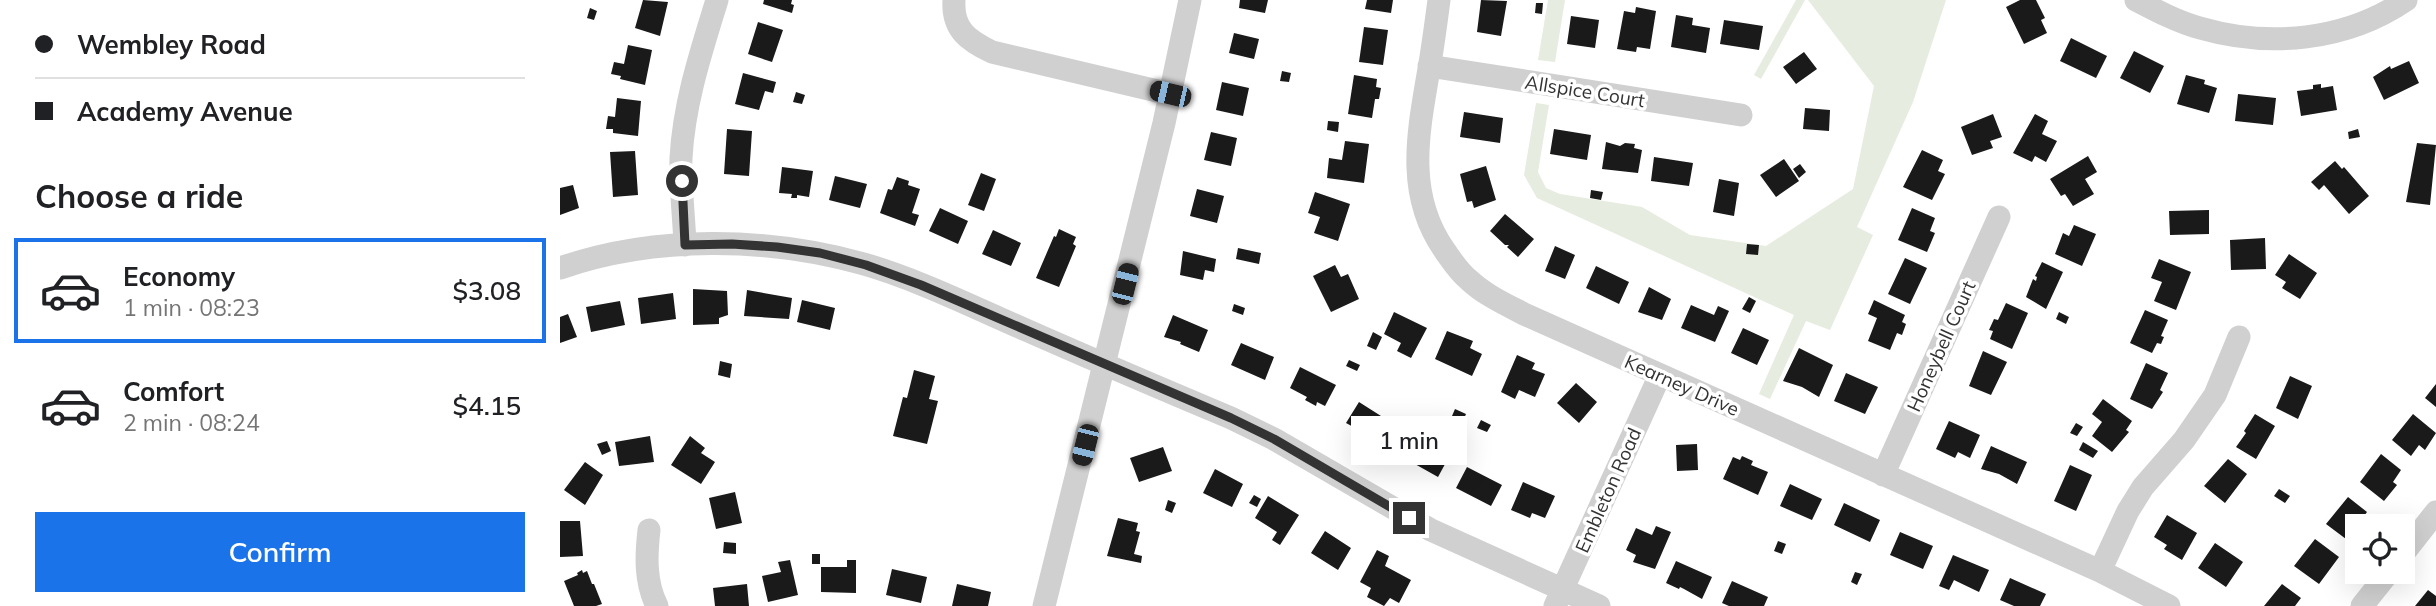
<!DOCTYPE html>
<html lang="en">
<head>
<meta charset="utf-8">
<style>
  body { margin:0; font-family:Mulish,sans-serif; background:#f2f2f2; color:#202124; height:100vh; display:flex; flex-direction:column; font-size:26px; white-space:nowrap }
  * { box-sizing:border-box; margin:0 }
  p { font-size:23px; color:#757577 }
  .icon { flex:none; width:38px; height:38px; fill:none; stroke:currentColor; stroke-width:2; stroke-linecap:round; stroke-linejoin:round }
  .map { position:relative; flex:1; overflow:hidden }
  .sheet { display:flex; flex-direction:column; background:#fff; width:560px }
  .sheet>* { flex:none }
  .hud { display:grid; align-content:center; height:154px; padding:0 35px; background:#fff }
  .controls { position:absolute; left:1785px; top:514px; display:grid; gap:14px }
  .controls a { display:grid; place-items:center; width:70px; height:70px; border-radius:0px; background:#fff; box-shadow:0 7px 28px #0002; font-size:35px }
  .end { position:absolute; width:32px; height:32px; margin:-16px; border:9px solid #333; background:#fff; box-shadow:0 0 0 4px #fff }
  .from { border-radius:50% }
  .bubble { position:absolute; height:49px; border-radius:0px; background:#fff; box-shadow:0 7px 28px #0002; font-size:23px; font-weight:600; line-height:49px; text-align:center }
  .car { position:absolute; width:21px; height:42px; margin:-21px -10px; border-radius:9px; box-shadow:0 0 5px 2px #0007; background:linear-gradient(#222 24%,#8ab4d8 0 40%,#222 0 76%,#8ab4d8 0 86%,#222 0) }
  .hud b { display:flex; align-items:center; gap:24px; height:66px; font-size:26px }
  .hud b+b { border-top:2px solid #e0e0e0 }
  .hud i { width:18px; height:18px; background:#202124 }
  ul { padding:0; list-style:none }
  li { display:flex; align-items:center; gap:21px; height:105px; margin:0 14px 10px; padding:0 21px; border:4px solid transparent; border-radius:0px }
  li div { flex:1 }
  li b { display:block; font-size:26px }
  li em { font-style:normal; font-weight:600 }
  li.selected { border-color:#1a73e8 }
  li>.icon { width:63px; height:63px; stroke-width:1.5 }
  h2 { padding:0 35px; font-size:32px; line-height:84px }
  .primary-button { display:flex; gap:14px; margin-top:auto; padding:14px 35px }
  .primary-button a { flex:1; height:80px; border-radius:0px; background:#1a73e8; color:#fff; font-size:28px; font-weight:600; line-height:80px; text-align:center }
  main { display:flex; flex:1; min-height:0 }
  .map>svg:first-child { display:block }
  .green { fill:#e6ecdf }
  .building { fill:#1a1a1a }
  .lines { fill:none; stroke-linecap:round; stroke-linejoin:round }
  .minor { stroke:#d0d0d0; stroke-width:23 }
  .route { stroke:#333; stroke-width:9 }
  .labels { text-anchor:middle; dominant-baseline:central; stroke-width:7; stroke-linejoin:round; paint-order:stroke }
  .street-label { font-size:19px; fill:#333; stroke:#fff }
</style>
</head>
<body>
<main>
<section class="sheet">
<div class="hud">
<b><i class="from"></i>Wembley Road</b>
<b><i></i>Academy Avenue</b>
</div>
<h2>Choose a ride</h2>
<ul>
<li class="selected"><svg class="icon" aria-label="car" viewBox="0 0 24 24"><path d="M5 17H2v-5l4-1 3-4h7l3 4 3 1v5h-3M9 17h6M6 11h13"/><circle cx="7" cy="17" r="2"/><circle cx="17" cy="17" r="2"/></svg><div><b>Economy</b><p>1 min · 08:23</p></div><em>$3.08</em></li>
<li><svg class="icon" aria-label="car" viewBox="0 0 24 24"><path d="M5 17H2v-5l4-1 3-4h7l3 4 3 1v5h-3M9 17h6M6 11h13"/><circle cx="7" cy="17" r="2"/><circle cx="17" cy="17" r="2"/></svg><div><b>Comfort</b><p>2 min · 08:24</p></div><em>$4.15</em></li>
</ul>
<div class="primary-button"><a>Confirm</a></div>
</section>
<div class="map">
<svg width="1876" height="606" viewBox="0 0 1876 606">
  <rect width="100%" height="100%" fill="#fff"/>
  <path class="green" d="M988,0H1005L995,62L978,60Z
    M1236,0H1245L1201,79L1194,75Z
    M1248,0H1386L1353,102L1297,227L1313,235L1270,330L1246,321L1210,399L1199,394L1234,315L977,198L964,175L976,103L989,105L978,172L986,188L1000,194L1082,207L1130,235L1206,246L1293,189L1314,86Z"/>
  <path class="building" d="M83,0L108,2L100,36L75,28Z
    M204,0H232L231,4L234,5L232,13L203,4Z
    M680,0H708L705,13L679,8Z
    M807,0H833L831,13L805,9Z
    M921,0L947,1L941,36L917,32Z
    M1460,0H1476L1485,18L1481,20L1487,33L1464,44L1446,7Z
    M976,3H983L982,14L975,13Z
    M1076,7L1096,11L1090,49L1077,47L1076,52L1057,49L1064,11L1075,13Z
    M30,8L37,11L34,20L27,18Z
    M1116,15L1133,18L1132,25L1150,28L1146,53L1111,47Z
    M1011,16L1039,20L1035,48L1007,44Z
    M1164,20L1203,26L1199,50L1160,44Z
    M198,22L223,30L212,62L188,54Z
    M804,27L828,30L823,65L799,62Z
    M674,33L699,39L694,59L669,53Z
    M1511,38L1547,56L1536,78L1500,61Z
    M68,45L92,50L85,85L60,79L61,76L51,74L54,62L64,64Z
    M1574,51L1604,66L1590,93L1560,78Z
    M1244,52L1257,69L1236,84L1223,67Z
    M1849,61L1859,83L1824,100L1813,77L1830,66L1831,69Z
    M722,71L731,73L729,82L720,81Z
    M183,73L216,82L213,93L205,91L199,110L175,104Z
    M794,75L817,79L816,87L821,88L819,99H815L812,118L788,114Z
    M1626,75L1645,80L1644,84L1657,88L1649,113L1617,104Z
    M662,82L689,88L683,116L656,110Z
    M1761,84V88L1773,86L1777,110L1741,116L1737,91L1753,89V85Z
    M236,92L245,95L242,104L233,102Z
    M1678,94L1716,98L1713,125L1675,121Z
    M57,98L81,101L78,136L53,133V129H46L48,116L55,117Z
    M1245,108L1270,110L1269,131L1243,129Z
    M904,112L943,118L940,143L900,137Z
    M1433,114L1442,137L1430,141L1433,148L1412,155L1401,127Z
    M1475,114L1488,121L1482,134L1497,141L1486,162L1475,156L1472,162L1453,153Z
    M768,121L779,122L778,132L767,130Z
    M167,129L192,131L189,176L164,174Z
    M994,129L1031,135L1027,160L990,154Z
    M1798,129L1800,137L1789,139L1788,132Z
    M651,132L677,138L671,166L644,160Z
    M785,141L809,144L804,183L767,178L769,158L782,160Z
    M1046,142L1060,146L1065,143L1075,144L1074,148L1082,150L1078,173L1042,169Z
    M1857,143L1876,145L1870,205L1846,202Z
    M1362,150L1383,160L1378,171L1385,174L1372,200L1343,187Z
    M75,151L78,195L53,197L50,152Z
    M1528,156L1537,172L1525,179L1534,194L1513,206L1505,194L1501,196L1490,179Z
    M1094,157L1133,163L1129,186L1091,181Z
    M1224,159L1239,181L1216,197L1200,175Z
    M1775,161L1782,169L1784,167L1809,196L1789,214L1764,185L1759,190L1751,182Z
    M1240,164L1246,172L1239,178L1233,169Z
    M926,166L936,200L914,208L912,201L907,202L900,174Z
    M222,167L253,171L249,197L237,195V198H231L232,194L219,193Z
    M421,173L436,179L424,211L408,205Z
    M275,176L307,184L300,208L269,200Z
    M337,177L349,181L348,185L360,189L352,213L359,215L355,226L320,213L328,189L332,190Z
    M1159,179L1179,183L1174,216L1153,212Z
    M13,185L19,208L0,215V188Z
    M637,189L664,196L657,223L630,216Z
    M1031,190L1043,192L1041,200L1030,198Z
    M755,192L790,204L778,241L754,233L760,217L748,213Z
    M380,208L408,221L398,244L369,231Z
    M1352,208L1375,218L1370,231L1375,233L1367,252L1338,240Z
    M1649,210V234L1610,235L1609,211Z
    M945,214L974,239L958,257L947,247L949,245H945L930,231Z
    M1514,225L1536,234L1522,266L1495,254L1503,233L1509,236Z
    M499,229L516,237L513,244L516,246L499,287L476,278L494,236L496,237Z
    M433,230L461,243L451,266L422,254Z
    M1705,238L1706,269L1671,270L1670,240Z
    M1187,244L1199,245L1198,255L1186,254Z
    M995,246L1015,255L1005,279L985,271Z
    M678,248L701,253L699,264L676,259Z
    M623,251L656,259L654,272L645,270L643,280L620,275Z
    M1729,254L1757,273L1740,299L1722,288L1726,282L1715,275Z
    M1345,258L1367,268L1350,304L1328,294Z
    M1599,259L1631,272L1616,310L1594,301L1602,282L1591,278Z
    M1482,262L1503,272L1486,309L1466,297L1473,279L1476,281L1477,277L1475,276Z
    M775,265L781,277L788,274L799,299L771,312L753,276Z
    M1036,266L1069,282L1059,304L1026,288Z
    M1089,287L1111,299L1102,320L1078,312Z
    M133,289L167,291L168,315L159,318V324L133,325Z
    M187,290L232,298L229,319L184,316Z
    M113,293L116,319L81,324L78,298Z
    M1189,297L1196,301L1190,313L1182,309Z
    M242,300L275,308L270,330L237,322Z
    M1314,300L1345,315L1342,322L1346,324L1342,335L1337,333L1330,350L1308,341L1317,318L1308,314Z
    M60,301L65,325L31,332L26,307Z
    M1446,303L1468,313L1452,349L1430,339L1433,331L1429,330L1434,319L1438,320Z
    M674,304L685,308L683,315L672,311Z
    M1131,305L1154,315L1158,306L1169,311L1155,342L1121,328Z
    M1585,310L1608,320L1601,336L1604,337L1601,344L1597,343L1592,353L1570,343Z
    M834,312L867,328L851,358L837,351L841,343L824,334Z
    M1499,312L1509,317L1506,324L1496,319Z
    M8,314L17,337L0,343V317Z
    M613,315L648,330L639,352L620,344L621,342L604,337Z
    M1183,328L1209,340L1197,365L1171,353Z
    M887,331L913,341L910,348L922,354L912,376L875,359Z
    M813,332L822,337L816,350L807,346Z
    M681,343L714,357L705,380L671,365Z
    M1239,348L1273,365L1259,397L1242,387L1223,381Z
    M1423,351L1447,362L1431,395L1409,386Z
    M957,355L975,363L972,369L985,374L975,397L959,390L955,399L941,392Z
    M789,360L800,365L797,371L786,366Z
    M160,361L172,364L170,378L158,375Z
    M1586,363L1608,373L1600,390L1603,392L1592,409L1570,399Z
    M740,367L776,385L765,406L757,402L756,406L745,400L747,397L730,388Z
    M354,370L375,376L369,399L378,401L367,444L333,436L343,397L347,398Z
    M1286,373L1318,387L1305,414L1274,401Z
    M1730,376L1752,386L1738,419L1716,408Z
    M1016,383L1037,402L1019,423L997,403Z
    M1876,384V407L1865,398Z
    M1543,399L1572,421L1566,430L1569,432L1552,452L1532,436L1542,422L1532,414Z
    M799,402L832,423L819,443L802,432L803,430L800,428L799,430L786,423Z
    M895,409L906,414L903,421L892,416Z
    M1695,414L1715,426L1696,459L1676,447L1686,433L1684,431Z
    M1853,414L1876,433L1865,450L1859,445L1851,456L1832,440Z
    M921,420L931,425L927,432L917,428Z
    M1389,421L1420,435L1410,458L1398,452L1395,458L1376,449Z
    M1516,423L1523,427L1517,436L1510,433Z
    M864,427L875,433L872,439L880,443L884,438L896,444L878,477L846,459Z
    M90,436L94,462L59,466L55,442Z
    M130,436L145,448L141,453L155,462L141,484L111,465Z
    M47,441L51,451L42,455L37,444Z
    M1523,442L1538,451L1533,458L1519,450Z
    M1137,444L1138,470L1117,471L1116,445Z
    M1431,446L1467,462L1457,484L1439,474L1421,469Z
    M603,447L612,471L579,482L570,458Z
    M1821,454L1841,470L1833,482L1837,485L1824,501L1800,482Z
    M1182,456L1193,461L1191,465L1208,472L1198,495L1163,479L1173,457L1180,460Z
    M1668,459L1687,474L1665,503L1644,486Z
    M25,462L43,475L25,505L4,490Z
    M1510,465L1532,475L1516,511L1494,501Z
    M907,467L942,485L931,506L896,488Z
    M655,469L683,484L672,507L643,493Z
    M963,482L995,496L985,518L972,513L970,518L951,510Z
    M1230,484L1262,499L1252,520L1220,506Z
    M1719,489L1730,496L1725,503L1714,496Z
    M175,492L182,523L156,529L149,498Z
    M694,495L701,499L697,507L689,503Z
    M708,496L739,515L720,545L712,540L717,532L695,518Z
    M1788,497L1807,512L1799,523L1804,527H1797V533L1790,542L1766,524Z
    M608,500L616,503L612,513L605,510Z
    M1284,503L1320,520L1310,542L1274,525Z
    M1607,515L1637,533L1622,560L1604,549L1607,545L1594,537Z
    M558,518L578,523L576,531L580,532L574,554L582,556L581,563L547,556Z
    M0,521H20L23,556L0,557Z
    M1096,526L1111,532L1095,569L1073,562L1076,555L1066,550L1076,528L1092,535Z
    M765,531L791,548L778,570L751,553Z
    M1340,532L1373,546L1363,569L1330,555Z
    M1755,539L1779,557L1759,584L1734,566Z
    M1218,541L1226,544L1222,554L1214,551Z
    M164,542L176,543V554L163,553Z
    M1655,543L1683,562L1666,587L1638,568Z
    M817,550L829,556L825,566L851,580L839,603L830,598L824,606L807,597L811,588L800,582Z
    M252,554H260V564H252Z
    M1393,555L1429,570L1419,592L1394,580L1389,590L1379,586Z
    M230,560L238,595L208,602L202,576L221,572L218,562Z
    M287,560H296V593L261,592V567H287Z
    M1116,561L1152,577L1142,599L1124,589L1120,587L1119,589L1106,583Z
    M332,569L367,577L361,603L326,595Z
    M22,570L23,573L27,571L32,584H34L42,604L36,606H14L4,581L18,575L17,573Z
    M1295,572L1302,574L1297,585L1291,582Z
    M1450,578L1486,594L1480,606H1454L1440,600Z
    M1172,581L1208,597L1204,606H1169L1162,603Z
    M187,584L189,606H155L153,588Z
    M397,584L431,592L428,606H392Z
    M1722,584L1741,598L1735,606H1704Z
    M1868,590L1876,596V606H1855Z"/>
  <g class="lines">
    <path class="minor" d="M394,0C392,30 409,41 432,52L610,94
      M879,0C876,23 873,46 869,69C858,133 845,195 885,251C892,261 899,272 909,280C925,295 945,304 964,314L1540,571L1609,606
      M1576,0C1597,11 1618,22 1640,28C1709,48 1786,41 1846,0
      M869,66L1181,115
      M125,245C124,216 120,187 121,158C124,103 141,52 157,0
      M0,268C96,235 207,237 304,264C359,280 413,307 466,330C534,360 602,389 671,418L714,439L871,530L1039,606
      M1323,475L1439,217
      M89,530C86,556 85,582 97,606
      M1843,554L1876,512
      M1540,571L1568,511L1583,487L1624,440L1655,395L1679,337
      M484,606L604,123L630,0
      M995,606L1100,375
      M1802,606L1829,572"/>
  </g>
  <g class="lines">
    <path class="route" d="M122,181L125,245L172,244L217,247L260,253L306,265L361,285L671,418L714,439L849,518"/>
  </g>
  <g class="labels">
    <g class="street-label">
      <text transform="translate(1025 91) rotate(9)">Allspice Court</text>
      <text transform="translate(1381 346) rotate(-66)">Honeybell Court</text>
      <text transform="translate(1122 385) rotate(24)">Kearney Drive</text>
      <text transform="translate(1048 490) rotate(-66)">Embleton Road</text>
    </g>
  </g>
</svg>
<div class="controls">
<a><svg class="icon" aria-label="locate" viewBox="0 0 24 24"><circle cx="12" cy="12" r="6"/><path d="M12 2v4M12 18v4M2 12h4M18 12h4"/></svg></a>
</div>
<i class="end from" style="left:122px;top:181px"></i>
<i class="end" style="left:849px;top:518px"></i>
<div class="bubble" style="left:791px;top:416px;width:116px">1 min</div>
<i class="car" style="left:610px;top:94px;rotate:283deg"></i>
<i class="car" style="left:565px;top:284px;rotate:14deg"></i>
<i class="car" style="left:525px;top:445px;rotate:194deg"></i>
</div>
</main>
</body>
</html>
